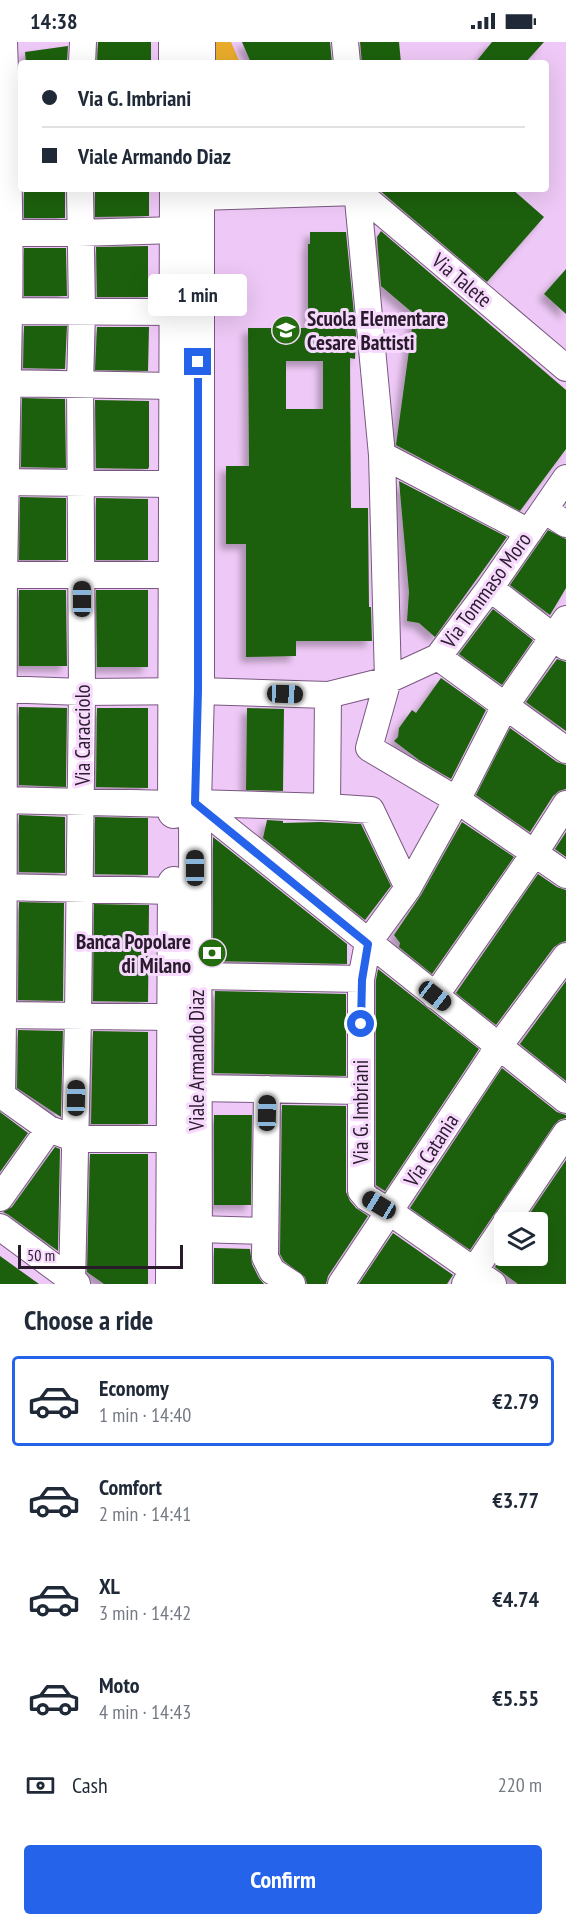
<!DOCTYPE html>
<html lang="en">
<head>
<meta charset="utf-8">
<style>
  body { margin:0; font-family:"PT Sans Narrow",sans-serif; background:#f6f6f7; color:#1f2937; height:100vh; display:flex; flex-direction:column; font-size:22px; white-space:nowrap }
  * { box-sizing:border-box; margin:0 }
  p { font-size:20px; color:#747a83 }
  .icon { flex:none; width:33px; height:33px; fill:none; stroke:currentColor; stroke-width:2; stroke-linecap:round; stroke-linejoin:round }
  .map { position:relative; height:1242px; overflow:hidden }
  .sheet { display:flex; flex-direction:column; background:#fff; flex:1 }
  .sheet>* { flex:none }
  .top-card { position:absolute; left:18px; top:18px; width:531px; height:132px; border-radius:6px; box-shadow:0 6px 24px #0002; display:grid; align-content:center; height:132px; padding:0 24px; background:#fff }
  .fabs { position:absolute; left:494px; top:1170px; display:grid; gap:12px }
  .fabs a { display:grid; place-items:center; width:54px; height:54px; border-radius:6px; background:#fff; box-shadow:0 6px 24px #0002; font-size:30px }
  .scale { position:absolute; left:18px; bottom:15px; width:165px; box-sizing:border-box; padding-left:6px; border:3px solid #291b2c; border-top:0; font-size:16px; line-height:21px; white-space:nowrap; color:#291b2c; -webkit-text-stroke:4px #f7d9fe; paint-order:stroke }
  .end { position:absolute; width:27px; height:27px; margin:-14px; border:8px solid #2563eb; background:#fff; box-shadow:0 0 0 3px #fff }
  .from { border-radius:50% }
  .bubble { position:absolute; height:42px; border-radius:6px; background:#fff; box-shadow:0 6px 24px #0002; font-size:20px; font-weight:800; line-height:42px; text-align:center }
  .car { position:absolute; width:18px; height:36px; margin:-18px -9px; border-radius:8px; box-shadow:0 0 4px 2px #0007; background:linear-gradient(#222 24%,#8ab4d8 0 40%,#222 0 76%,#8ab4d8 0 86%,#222 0) }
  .top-card b { display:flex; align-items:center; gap:21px; height:57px; font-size:22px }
  .top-card b+b { border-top:2px solid #e0e1e3 }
  .top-card i { width:15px; height:15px; background:#1f2937 }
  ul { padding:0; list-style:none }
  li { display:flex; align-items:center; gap:18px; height:90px; margin:0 12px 9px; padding:0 12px; border:3px solid transparent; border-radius:6px }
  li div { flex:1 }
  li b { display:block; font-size:22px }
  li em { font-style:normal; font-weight:800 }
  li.on { border-color:#2563eb }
  li>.icon { width:54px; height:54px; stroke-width:1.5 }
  h2 { padding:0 24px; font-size:27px; line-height:72px }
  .pay { display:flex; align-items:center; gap:15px; height:66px; padding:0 24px; font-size:22px }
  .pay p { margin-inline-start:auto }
  .primary-button { display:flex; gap:12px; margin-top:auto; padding:12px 24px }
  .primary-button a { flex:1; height:69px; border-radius:6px; background:#2563eb; color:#fff; font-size:24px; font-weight:800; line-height:69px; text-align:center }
  .status { display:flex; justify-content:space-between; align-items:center; height:42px; padding:0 30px; background:#fff; direction:ltr }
  .status svg { height:16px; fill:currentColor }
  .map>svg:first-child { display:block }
  .green { fill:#e9ab2a }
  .building { fill:#1e600a; fill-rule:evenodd; filter:url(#shadow) }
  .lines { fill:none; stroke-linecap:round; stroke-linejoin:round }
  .minor-casing { stroke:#795880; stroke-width:28 }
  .major-casing { stroke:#795880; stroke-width:34 }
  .minor { stroke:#fff; stroke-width:26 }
  .major { stroke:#fff; stroke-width:32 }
  .route { stroke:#2563eb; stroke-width:8 }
  .labels { text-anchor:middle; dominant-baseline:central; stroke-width:6; stroke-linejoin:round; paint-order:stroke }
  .street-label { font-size:21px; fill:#291b2c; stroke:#f7d9fe }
  .poi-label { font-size:21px; font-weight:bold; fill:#291b2c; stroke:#f7d9fe; text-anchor:start }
</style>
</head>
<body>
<div class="status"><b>14:38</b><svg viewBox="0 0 49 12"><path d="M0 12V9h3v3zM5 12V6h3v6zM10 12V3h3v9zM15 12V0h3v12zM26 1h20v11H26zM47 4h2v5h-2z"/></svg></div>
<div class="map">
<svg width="566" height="1242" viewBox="0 0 566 1242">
  <defs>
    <filter id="shadow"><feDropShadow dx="-5.5" dy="5.5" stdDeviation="3" flood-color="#0004"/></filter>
  </defs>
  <rect width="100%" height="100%" fill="#eec8f6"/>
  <path class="green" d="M204,0H231L240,21H204Z"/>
  <path class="building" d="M98,0H151V21H97Z
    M242,0H330L332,21H251Z
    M360,0H399L401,21H362Z
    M492,0H544L525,21H475Z
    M68,4L67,21H26L25,10Z
    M24,147H65V176H24Z
    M95,147H149V174L95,175Z
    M378,147H512L544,175L487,240Z
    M381,189L566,348V407L520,469L396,403L414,272L381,244L377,195Z
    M310,190H346L356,292L355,317L350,316L351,466H368L369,565H371L372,599H296V614L246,615V502H226V424H249L248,286H308V202H310ZM286,319H323V367H286Z
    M148,204V255H97L96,205Z
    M24,206H66L67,254H24Z
    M566,227V272L544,252Z
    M24,284H67L65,327L23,326Z
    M97,285H149L148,329L95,328Z
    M22,356L65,357L66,426L21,425Z
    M95,358L149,359V425L148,427L96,426Z
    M399,439L507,495L435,595L419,581L407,579L409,550Z
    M20,455L66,456V518H19Z
    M96,456L148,457V518H96Z
    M548,488L566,497V546L550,573L510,543Z
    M19,548H66L67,624H19Z
    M96,548H148V625H97Z
    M493,567L533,598L502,643L459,612Z
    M557,617L566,620V689L526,660Z
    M441,636L486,668L451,737L419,718L394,699L398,695L399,686L412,668L416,671Z
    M19,665L67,666L66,745L19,743Z
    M97,666H148V746L96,745Z
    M247,666L284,667L283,749L246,748Z
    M510,686L557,720L566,723V747L559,749L553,754L530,790L476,753Z
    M19,773L65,775V831L19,830Z
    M95,775L148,776V833L95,832Z
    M267,778L283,779V781L320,780L361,782L391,844L365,878L263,796Z
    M462,780L514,815L432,932L399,905L400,901L394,893L421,853Z
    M566,790V815L555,807Z
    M213,795L347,902V922L213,919Z
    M538,832L557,845L566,848V899L560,901L554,905L496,983L456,951Z
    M19,860L64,861L63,959L18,958Z
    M94,862L149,863L148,960L93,959Z
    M378,927L479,1007L385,1149L376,1143V938Z
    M566,939V1039L520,1002Z
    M215,949L346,952V1034L214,1031Z
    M18,988L63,989L61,1075L17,1046Z
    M93,989L148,990V1082H91Z
    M502,1026L557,1070L566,1073V1076L559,1078L554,1083L470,1208L410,1166Z
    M282,1063L346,1064V1150L350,1159L356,1166L368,1174L328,1234L326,1242H307L305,1235L284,1219L280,1212Z
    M0,1070L28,1091L0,1130Z
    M214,1073H252L251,1163H214Z
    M55,1105L60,1107L58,1209L9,1173L3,1170L12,1165Z
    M90,1112H148V1242H104L87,1230Z
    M566,1118V1242H518L495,1225L504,1211V1214H537V1180H524Z
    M393,1191L453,1233L447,1242H359Z
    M214,1206L250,1207L252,1222L259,1236L264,1242H214Z
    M0,1214L39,1242H0Z"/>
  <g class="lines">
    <g class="minor-casing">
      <path id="minor" d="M345,0L347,21
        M82,21L83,0
        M357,147L382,413L388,638L369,706L457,758L566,833
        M198,155L358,150L566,326
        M0,191H79L176,188
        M0,269L176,270
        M0,341L175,344
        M382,413L529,490
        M566,436L490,546L438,615L388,638L328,653L327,765L371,768L408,846L457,758L505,664L566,577
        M0,440L175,442
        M544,468L566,482
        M0,533H174
        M490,546L566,605
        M438,615L566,708
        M0,647L82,650L198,649L328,653
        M0,758L174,762
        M195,761L566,1058
        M195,761L327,765
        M0,845L174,849
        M408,846L368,901L361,937V1149L367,1156L390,1170L493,1242
        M196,934L361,937
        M435,954L534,812L566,762
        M0,973L173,975
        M195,1046L361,1049
        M267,1047L265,1215L272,1229L292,1242
        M0,1052L49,1087L76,1097H173
        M2,1053C5,880 3,707 4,534C5,446 7,358 9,270C11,180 7,90 4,0
        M0,1156L49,1087
        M506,1180L566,1091
        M0,1185L77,1242
        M196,1187L264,1189
        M72,1242L78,974L82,650L80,342L82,269L80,147
        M341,1242L499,1004L566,914
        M465,1242L504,1184"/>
    </g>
    <g class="major-casing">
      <path id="major" d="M175,0V21
        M199,21V0
        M174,770L176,147
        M172,1242L174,841
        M196,1242L195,761L198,649V147"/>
    </g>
    <use href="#minor" class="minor"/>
    <use href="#major" class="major"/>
  </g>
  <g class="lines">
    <path class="route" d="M198,320V649L195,761L368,902L362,938L361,982"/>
  </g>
  <defs>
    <g id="school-disc" transform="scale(1.5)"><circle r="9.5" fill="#246d0e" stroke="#f7d9fe"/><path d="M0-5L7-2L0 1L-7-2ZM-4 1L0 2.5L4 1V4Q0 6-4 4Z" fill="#fff"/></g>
    <g id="bank-disc" transform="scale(1.5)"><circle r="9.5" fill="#246d0e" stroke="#f7d9fe"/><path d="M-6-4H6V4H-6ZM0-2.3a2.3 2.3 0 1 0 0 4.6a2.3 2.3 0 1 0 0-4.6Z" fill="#fff"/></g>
  </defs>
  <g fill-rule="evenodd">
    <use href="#school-disc" x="286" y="288"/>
    <use href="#bank-disc" x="212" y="911"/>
  </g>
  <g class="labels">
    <g class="street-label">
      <text transform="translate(462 238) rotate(40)">Via Talete</text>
      <text transform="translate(486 548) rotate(-54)">Via Tommaso Moro</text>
      <text transform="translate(82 693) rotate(-90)">Via Caracciolo</text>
      <text transform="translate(196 1018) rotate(-90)">Viale Armando Diaz</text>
      <text transform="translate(360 1070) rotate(-90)">Via G. Imbriani</text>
      <text transform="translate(431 1108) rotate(-57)">Via Catania</text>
    </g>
    <g class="poi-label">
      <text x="307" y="276">Scuola Elementare<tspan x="307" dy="24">Cesare Battisti</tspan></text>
      <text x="191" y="899" text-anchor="end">Banca Popolare<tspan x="191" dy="24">di Milano</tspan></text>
    </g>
  </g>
</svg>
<div class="fabs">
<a><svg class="icon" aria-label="layers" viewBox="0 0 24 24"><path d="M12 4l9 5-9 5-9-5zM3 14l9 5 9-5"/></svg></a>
</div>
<div class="scale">50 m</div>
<i class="end from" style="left:361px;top:982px"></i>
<i class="end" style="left:198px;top:320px"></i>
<div class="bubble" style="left:148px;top:232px;width:99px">1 min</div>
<i class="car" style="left:82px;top:557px;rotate:0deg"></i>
<i class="car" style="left:285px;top:652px;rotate:92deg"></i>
<i class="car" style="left:195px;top:826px;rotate:0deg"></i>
<i class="car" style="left:435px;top:954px;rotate:128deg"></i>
<i class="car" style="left:76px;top:1056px;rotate:1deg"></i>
<i class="car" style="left:267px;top:1071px;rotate:1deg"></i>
<i class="car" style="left:379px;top:1163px;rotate:301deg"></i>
<div class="top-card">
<b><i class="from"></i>Via G. Imbriani</b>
<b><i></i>Viale Armando Diaz</b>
</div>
</div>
<section class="sheet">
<h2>Choose a ride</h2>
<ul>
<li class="on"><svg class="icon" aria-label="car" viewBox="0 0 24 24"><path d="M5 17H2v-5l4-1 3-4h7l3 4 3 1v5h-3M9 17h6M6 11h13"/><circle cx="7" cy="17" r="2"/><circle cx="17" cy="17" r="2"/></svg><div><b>Economy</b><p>1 min · 14:40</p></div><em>€2.79</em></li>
<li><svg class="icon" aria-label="car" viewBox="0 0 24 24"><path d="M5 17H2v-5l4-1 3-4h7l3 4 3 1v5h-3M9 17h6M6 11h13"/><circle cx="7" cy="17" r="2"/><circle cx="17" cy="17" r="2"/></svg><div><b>Comfort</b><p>2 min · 14:41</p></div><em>€3.77</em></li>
<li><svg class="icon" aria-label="car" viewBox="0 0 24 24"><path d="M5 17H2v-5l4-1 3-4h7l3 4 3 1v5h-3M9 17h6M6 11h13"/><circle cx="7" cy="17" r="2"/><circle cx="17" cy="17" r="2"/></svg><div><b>XL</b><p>3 min · 14:42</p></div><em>€4.74</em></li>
<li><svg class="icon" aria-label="car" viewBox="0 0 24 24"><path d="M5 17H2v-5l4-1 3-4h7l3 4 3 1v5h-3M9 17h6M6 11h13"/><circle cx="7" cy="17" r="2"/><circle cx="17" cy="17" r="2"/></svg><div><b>Moto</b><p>4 min · 14:43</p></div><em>€5.55</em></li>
</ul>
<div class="pay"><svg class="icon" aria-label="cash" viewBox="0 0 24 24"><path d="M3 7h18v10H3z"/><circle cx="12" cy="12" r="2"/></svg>Cash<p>220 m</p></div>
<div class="primary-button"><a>Confirm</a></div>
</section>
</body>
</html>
